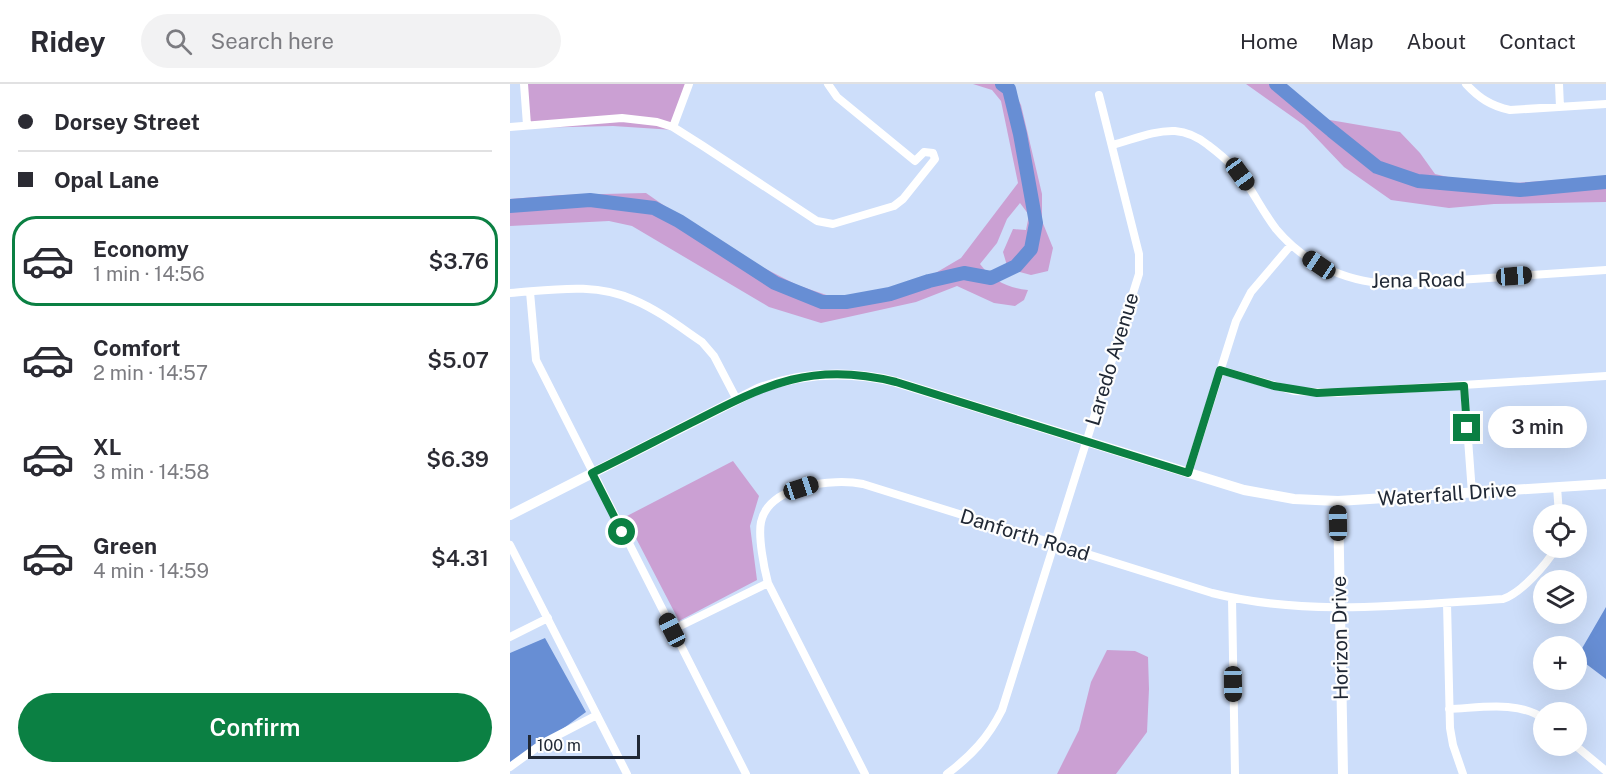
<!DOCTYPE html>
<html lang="en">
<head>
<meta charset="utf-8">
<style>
  body { margin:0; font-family:"Public Sans",sans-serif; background:#f2f2f3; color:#2b2b33; height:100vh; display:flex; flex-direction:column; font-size:22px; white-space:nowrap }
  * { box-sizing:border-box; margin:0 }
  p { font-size:20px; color:#7c7c81 }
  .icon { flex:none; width:33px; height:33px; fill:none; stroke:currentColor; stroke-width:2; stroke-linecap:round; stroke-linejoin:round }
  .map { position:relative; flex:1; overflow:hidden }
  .drawer { display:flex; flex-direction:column; background:#fff; width:510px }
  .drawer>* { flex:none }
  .guide { display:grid; align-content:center; height:132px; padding:0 18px; background:#fff }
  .fabs { position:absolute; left:1023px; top:420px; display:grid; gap:12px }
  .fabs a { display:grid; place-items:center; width:54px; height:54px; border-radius:50%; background:#fff; box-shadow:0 6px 24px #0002; font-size:30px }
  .scale { position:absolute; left:18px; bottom:15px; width:112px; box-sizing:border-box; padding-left:6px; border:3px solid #202835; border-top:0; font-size:16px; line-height:21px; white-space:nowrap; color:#202835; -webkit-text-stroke:4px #fefefe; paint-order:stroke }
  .end { position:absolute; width:27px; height:27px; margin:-14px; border:8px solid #0b8043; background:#fff; box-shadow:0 0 0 3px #fff }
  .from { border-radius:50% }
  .bubble { position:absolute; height:42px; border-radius:21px; background:#fff; box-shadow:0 6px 24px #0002; font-size:20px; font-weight:600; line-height:42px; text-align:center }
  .car { position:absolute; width:18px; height:36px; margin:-18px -9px; border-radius:8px; box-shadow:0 0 4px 2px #0007; background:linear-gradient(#222 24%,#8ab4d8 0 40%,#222 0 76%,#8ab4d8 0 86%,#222 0) }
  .guide b { display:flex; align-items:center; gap:21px; height:57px; font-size:22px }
  .guide b+b { border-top:2px solid #e1e1e2 }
  .guide i { width:15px; height:15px; background:#2b2b33 }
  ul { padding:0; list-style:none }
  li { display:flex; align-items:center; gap:18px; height:90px; margin:0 12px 9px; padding:0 6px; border:3px solid transparent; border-radius:24px }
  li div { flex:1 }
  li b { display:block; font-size:22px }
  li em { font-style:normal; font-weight:600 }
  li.current { border-color:#0b8043 }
  li>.icon { width:54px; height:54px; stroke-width:1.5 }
  .button { display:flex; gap:12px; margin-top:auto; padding:12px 18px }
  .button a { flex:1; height:69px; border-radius:36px; background:#0b8043; color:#fff; font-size:24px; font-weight:600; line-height:69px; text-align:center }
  header { display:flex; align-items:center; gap:36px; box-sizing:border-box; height:84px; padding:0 30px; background:#fff; border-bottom:2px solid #e1e1e2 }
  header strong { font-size:28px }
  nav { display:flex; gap:33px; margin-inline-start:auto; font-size:21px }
  .search { width:420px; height:54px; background:#f2f2f3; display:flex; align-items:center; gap:15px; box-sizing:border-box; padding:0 21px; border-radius:33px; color:#7c7c81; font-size:22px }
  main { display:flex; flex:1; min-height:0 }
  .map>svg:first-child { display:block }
  .green { fill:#cba0d3 }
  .water { fill:#678ed4 }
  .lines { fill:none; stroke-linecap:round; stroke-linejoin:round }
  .river { stroke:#678ed4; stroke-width:14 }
  .street { stroke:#fff; stroke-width:8 }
  .secondary { stroke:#fff; stroke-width:10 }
  .route { stroke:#0b8043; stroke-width:8 }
  .labels { text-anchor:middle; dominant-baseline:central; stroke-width:4.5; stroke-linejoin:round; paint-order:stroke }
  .street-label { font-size:20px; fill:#202835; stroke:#fefefe }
</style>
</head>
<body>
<header>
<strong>Ridey</strong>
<div class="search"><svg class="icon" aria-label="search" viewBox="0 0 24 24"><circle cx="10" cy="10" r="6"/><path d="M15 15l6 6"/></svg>Search here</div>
<nav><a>Home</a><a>Map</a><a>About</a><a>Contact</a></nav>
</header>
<main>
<section class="drawer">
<div class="guide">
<b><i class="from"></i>Dorsey Street</b>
<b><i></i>Opal Lane</b>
</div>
<ul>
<li class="current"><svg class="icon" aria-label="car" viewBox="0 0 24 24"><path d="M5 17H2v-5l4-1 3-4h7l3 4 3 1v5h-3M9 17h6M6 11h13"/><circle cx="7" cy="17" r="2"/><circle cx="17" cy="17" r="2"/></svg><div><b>Economy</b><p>1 min · 14:56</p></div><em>$3.76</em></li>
<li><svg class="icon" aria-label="car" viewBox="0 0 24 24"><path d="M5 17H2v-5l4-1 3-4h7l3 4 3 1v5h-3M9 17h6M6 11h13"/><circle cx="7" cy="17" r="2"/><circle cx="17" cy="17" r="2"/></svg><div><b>Comfort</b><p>2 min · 14:57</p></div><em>$5.07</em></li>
<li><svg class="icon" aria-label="car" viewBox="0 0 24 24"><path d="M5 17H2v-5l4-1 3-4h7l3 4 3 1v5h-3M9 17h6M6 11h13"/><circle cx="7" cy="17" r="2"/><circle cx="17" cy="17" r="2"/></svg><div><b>XL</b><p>3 min · 14:58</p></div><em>$6.39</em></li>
<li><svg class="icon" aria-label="car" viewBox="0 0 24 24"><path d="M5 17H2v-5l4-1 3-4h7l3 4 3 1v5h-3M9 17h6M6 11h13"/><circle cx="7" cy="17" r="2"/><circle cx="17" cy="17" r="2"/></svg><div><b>Green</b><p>4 min · 14:59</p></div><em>$4.31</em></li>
</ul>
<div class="button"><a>Confirm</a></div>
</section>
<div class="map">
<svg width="1096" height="690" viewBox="0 0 1096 690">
  <rect width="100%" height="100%" fill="#cddefa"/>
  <path class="green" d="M16,0H181L164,46L103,42L18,44Z
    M463,0H500L511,21L532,110V137L543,164L538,187L521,191L498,185L493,168L503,145L516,146L519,131L510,119L497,135L487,159L470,180C482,196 497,204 518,206L514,216L505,222L484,219L447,202L406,218L311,239L259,223L122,142L99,137L0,142V115L51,111L136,109L215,164L287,201L334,217L400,204L451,174L508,99L491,17L482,6Z
    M736,0H759L814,35L890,48L910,69L925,90L972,101L1096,93V118L984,120L939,124L881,116L834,83L794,41Z
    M223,377L249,412L240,442L247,496L169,537L115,433Z
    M597,566L625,567L638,573L639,605L637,648L606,690H547L569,646L581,598Z"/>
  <path class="water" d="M1096,523V595L1067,573Z
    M35,554L76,628L0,683V569Z"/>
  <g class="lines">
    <path class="river" d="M766,0L822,47L867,83L908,97L1010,106L1096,98
      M0,122L80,116L144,124L169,137L265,199L312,218H336L380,210L419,197L454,189L481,194L506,182L521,165L526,139L510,50L499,5L492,0"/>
    <path class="street" d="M14,0L17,41
      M956,0C969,14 981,22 1000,26L1096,20
      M1049,0L1050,23
      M0,43L112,34L147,38L163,43L193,62L307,137L323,140L384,122L393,115L425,75L423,69L414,68L405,77L327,13L318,0
      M163,43L179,0
      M602,61C622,56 644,46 665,47C678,48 688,53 698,61C714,73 729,86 739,103C748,117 756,132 766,145C797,182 841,200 888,200L1096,186
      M20,208L26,276L236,690
      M0,209C42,206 85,198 124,216C148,226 170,243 192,258L204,272L227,316
      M710,286L784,307L827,309L1096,292
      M954,301L962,409
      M678,389L726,237L741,208L781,161
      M1047,403L1049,430
      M0,461L117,690
      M722,514L725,690
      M937,519L940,644L943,661L953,690
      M162,546L258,499
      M0,553L38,534
      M939,625C969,624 1008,616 1034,635
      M1066,662L1096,687
      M0,683L33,659L87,631
      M355,690L258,499C254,484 248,453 251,438C259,401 323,394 353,400L702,509C798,533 895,521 993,515C1011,509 1036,481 1046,464
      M437,690C461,672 478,654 492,626L629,190V170L589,11"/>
    <path class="secondary" d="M828,417L833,690
      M0,431L248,305C294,288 338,286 386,298L734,406L784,415L828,417L1096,400"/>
  </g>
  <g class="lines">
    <path class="route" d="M112,448L82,389C117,372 151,354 185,337C257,300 303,277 386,298L678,389L710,286L764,302L807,309L954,302L957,344"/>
  </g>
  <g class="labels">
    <g class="street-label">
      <text transform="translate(908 196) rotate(-1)">Jena Road</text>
      <text transform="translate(602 275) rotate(-73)">Laredo Avenue</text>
      <text transform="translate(937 410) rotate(-4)">Waterfall Drive</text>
      <text transform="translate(515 451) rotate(17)">Danforth Road</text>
      <text transform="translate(830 554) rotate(-91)">Horizon Drive</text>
    </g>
  </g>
</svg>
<div class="fabs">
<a><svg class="icon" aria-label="locate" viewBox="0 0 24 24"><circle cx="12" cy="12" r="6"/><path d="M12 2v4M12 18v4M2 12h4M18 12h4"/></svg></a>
<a><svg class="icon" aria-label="layers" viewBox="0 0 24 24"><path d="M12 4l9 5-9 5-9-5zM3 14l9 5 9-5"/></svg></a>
<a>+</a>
<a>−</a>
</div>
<div class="scale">100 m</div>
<i class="end from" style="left:112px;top:448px"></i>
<i class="end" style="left:957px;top:344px"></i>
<div class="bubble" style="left:978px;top:322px;width:99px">3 min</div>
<i class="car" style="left:730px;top:90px;rotate:144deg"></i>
<i class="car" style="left:809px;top:181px;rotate:304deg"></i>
<i class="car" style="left:1004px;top:192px;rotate:86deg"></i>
<i class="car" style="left:291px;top:404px;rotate:72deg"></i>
<i class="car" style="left:828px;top:439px;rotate:359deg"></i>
<i class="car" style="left:162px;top:546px;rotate:333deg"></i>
<i class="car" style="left:723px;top:600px;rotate:179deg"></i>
</div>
</main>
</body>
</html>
